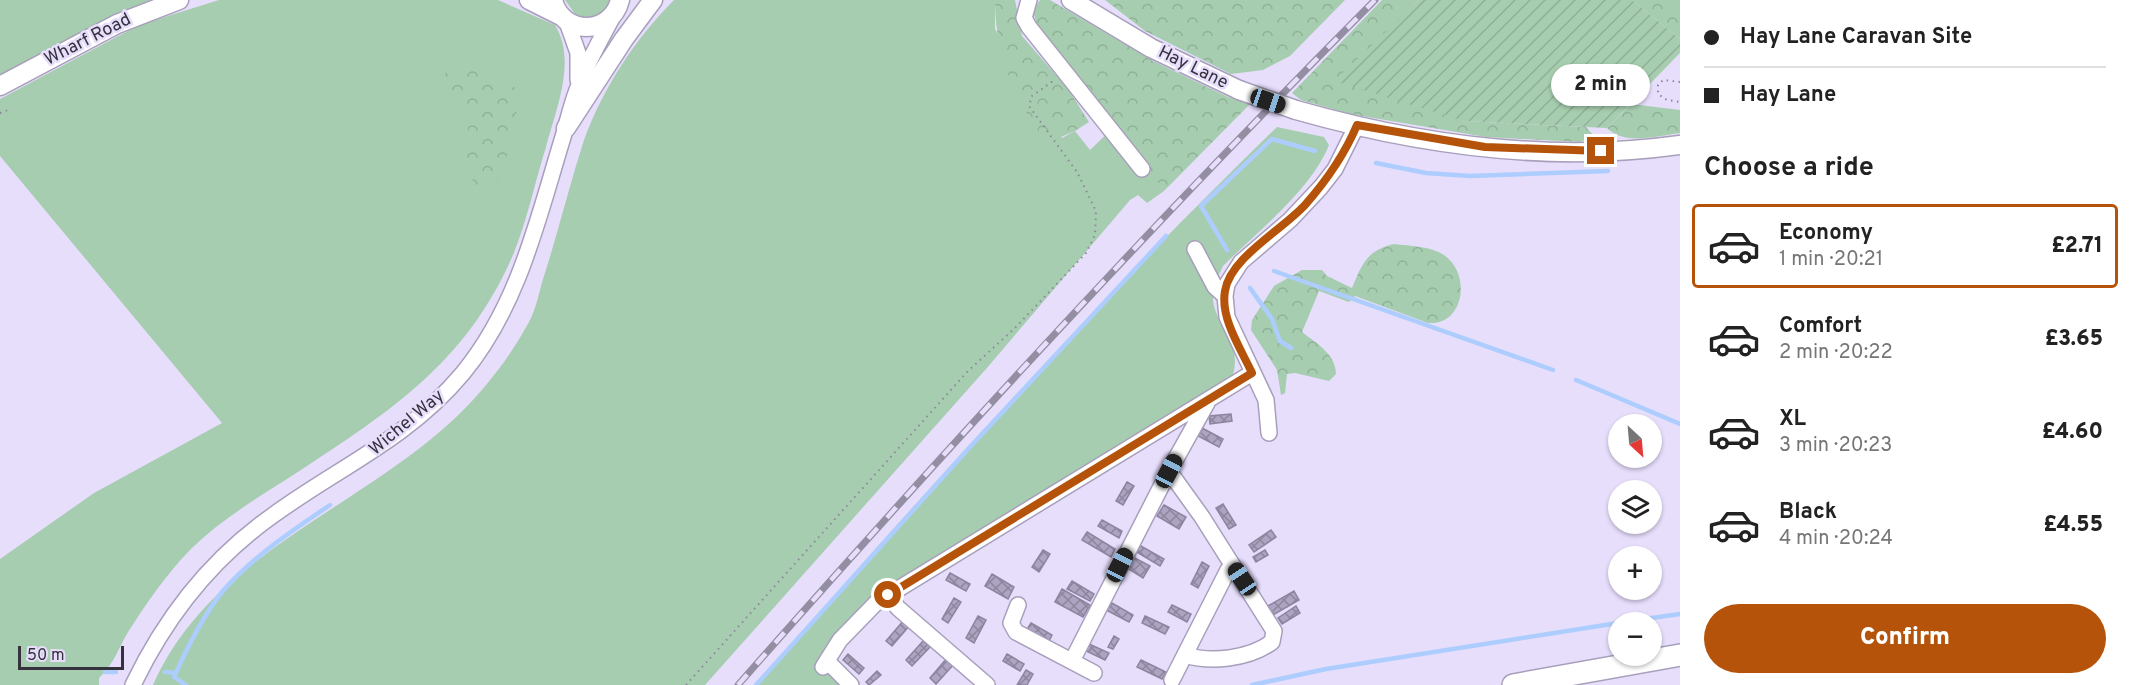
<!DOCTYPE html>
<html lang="en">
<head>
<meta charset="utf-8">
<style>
  body { margin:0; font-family:Overpass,sans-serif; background:#f6f6f6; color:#222; height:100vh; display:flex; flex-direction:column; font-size:22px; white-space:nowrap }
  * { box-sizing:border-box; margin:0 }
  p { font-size:20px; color:#767676 }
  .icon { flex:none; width:33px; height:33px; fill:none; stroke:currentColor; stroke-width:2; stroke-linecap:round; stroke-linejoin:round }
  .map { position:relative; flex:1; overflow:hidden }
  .side { display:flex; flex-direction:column; background:#fff; width:450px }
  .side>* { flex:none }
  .hud { display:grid; align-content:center; height:132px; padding:0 24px; background:#fff }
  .needle { width:39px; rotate:154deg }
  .tools { position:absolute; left:1608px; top:414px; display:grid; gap:12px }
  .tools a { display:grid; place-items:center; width:54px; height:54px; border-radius:50%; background:#fff; box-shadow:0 2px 4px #0004; font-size:30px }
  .scale { position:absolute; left:18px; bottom:15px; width:106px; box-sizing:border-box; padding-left:6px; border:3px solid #35313d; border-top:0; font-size:16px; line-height:21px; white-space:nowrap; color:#35313d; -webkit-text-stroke:4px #e7defc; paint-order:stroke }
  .end { position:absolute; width:27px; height:27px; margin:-14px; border:8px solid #b45309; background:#fff; box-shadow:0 0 0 3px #fff }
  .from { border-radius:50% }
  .bubble { position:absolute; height:42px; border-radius:21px; background:#fff; box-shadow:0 2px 4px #0004; font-size:20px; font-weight:800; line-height:42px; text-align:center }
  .car { position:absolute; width:18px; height:36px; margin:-18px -9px; border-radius:8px; box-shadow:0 0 4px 2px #0007; background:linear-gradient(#222 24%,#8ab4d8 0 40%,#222 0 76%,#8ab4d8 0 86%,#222 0) }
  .hud b { display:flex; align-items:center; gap:21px; height:57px; font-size:22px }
  .hud b+b { border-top:2px solid #e0e0e0 }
  .hud i { width:15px; height:15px; background:#222 }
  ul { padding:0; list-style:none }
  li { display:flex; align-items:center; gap:18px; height:84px; margin:0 12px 9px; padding:0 12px; border:3px solid transparent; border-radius:6px }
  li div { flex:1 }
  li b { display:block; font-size:22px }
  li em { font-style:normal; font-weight:800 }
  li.active { border-color:#b45309 }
  li>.icon { width:54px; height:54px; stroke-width:1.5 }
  h2 { padding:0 24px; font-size:27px; line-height:72px }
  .action { display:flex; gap:12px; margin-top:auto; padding:12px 24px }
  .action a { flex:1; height:69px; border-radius:36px; background:#b45309; color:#fff; font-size:24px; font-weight:800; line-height:69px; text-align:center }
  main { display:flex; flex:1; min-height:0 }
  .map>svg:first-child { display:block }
  .green { fill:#a6cdaf }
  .forest { fill:url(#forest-crowns) }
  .garden { fill:url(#garden-furrows) }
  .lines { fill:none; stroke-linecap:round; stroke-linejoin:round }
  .stream { stroke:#accdfd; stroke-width:4.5 }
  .building { fill:url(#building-cross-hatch); stroke:#8c84a0; stroke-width:1.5 }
  .minor-casing { stroke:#a79fbb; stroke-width:18 }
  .major-casing { stroke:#a79fbb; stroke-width:21 }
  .highway-casing { stroke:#a79fbb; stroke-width:24 }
  .path { stroke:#8d879c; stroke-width:2; stroke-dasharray:1.5 4.5; stroke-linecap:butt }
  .minor { stroke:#fff; stroke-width:15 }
  .major { stroke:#fff; stroke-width:18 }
  .highway { stroke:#fff; stroke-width:21 }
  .rail-casing { stroke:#948ea3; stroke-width:7 }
  .rail { stroke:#e7defc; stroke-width:4.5; stroke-dasharray:14; stroke-linecap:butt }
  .major-bridge-casing { stroke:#a79fbb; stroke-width:21; stroke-linecap:butt }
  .major-bridge { stroke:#fff; stroke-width:18 }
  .route { stroke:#b45309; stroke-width:8 }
  .labels { text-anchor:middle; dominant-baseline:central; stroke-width:5; stroke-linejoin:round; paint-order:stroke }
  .street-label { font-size:18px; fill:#35313d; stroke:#e7defc }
</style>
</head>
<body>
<main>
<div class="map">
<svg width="1680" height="685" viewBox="0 0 1680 685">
  <defs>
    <pattern id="forest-crowns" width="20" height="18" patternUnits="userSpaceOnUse" patternTransform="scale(1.5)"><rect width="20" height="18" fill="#a6cdaf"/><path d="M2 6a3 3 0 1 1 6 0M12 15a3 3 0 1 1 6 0" fill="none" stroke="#90b097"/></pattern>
    <pattern id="garden-furrows" width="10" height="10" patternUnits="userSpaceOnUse" patternTransform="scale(1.5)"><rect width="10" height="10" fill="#a6cdaf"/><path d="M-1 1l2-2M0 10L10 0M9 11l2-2" fill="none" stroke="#90b097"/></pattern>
    <pattern id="building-cross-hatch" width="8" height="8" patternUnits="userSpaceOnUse" patternTransform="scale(1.5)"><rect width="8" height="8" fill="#aca4c0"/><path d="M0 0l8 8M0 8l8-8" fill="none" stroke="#8d869d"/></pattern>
  </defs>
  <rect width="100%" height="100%" fill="#e7defc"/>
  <path class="green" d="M0,0H150L85,30L0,75Z
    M219,0H498L555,25C577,61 556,109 546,147C535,182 527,221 513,255C470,354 403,403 316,460C273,489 228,513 191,549C167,573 146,604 128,632C118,649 114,664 99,678V685H0V559L94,493L222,423L0,156V99L139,25Z
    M565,0H610C604,16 591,20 575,14Z
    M674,0H995V29L1062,138L1075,131L1090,150L1115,126L1155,176L1164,191L1147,203L1138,195L1130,200L986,369L705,685H153C219,536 400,500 494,375C507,359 519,340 529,322C536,309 539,293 543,279C558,233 569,186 584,140C603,88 635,39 674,0Z
    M1277,127L1324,137L1329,145C1311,190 1257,232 1223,266C1219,275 1213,284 1213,294C1211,324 1243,336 1233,375L866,604L847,621L815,666L825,674L831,671L846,685H756C922,493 1095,304 1277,127Z"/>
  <path class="forest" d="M995,0H1015L1022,36L1068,89L1089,122L1075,131L1047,143C1014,100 995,54 995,0Z
    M1040,0H1050L1153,61L1228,97L1250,104L1164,191L1141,157L1037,27L1033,10Z
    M1105,0H1345L1290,56L1263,70L1231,74L1145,31Z
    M1382,0H1419L1352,66L1464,121L1586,127L1594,136L1580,142L1486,137L1350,114L1301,100L1292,93Z
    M1632,0H1680V39Z
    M460,65L511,84L521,93L503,173C498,186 491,192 476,187C460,157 470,157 468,128C467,112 452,95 443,82V76L452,66Z
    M1631,104L1680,110V133C1657,136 1625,146 1607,128Z
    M1394,244C1410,246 1430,246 1444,255C1472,274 1464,326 1428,323L1355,296L1349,302L1319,291L1302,332C1316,343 1336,354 1336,374L1329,381L1295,373L1287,374L1285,393L1281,395L1277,370L1251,330L1252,320L1274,286L1302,270H1322L1327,276L1352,288C1362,264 1367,250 1394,244Z"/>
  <path class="garden" d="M1419,0H1632L1680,39V53L1607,128L1464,121L1334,81Z"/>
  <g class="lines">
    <path class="stream" d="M1376,163L1426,173L1470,176L1608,171
      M1227,250L1201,206L1272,139L1315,151
      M1274,271L1553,370
      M1250,288L1272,319L1280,341L1291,348
      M1576,380L1680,424
      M1623,622L1680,614
      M105,672H116
      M165,672L175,673
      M186,685L174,677C187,648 202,617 222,592C252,557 292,531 330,505
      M756,685L970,447L1166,236
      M1252,685L1326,669L1618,623"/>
  </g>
  <path class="building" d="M1231,414L1232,421L1210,424L1209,416Z
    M1202,428L1223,439L1219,447L1198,436Z
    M1127,482L1134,486L1123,505L1116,501Z
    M1223,504L1236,525L1229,529L1216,508Z
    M1164,505L1186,517L1179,529L1157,516Z
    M1102,520L1122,531L1119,538L1098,526Z
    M1271,530L1276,537L1254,552L1249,545Z
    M1087,532L1115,549L1111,557L1082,540Z
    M1139,545L1164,559L1160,566L1135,551Z
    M1043,550L1050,554L1039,572L1032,567Z
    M1265,550L1268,555L1256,562L1253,557Z
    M1133,557L1150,566L1143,578L1127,568Z
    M1202,562L1209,566L1198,588L1191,584Z
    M950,573L970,584L966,591L946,580Z
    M992,574L1014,587L1008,599L985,586Z
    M1072,581L1094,594L1090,601L1067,589Z
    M1062,589L1090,605L1083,617L1055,602Z
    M1294,591L1299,600L1273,615L1268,606Z
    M954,598L961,602L948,623L942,619Z
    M1110,602L1133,615L1129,622L1106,610Z
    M1172,605L1191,614L1187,622L1168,612Z
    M1296,606L1300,613L1282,624L1278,618Z
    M978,616L986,620L974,643L966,638Z
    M1145,616L1169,627L1165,634L1142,623Z
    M904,620L910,625L892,646L886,641Z
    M1031,623L1052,635L1048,643L1026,631Z
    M1114,636L1119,639L1113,649L1108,647Z
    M923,641L930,647L912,666L906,660Z
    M1087,643L1109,653L1105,660L1084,650Z
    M848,654L864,668L859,674L843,660Z
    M1007,654L1024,664L1020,671L1003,661Z
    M947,658L954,664L936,684L930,678Z
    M1141,660L1166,672L1162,679L1137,667Z
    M1026,670L1033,674L1027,685H1017Z
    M877,671L881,675L869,685L866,682Z"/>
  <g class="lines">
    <g class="minor-casing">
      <path id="minor" d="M1029,0L1024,18L1029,27L1142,169
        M567,22L578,53V80
        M1195,249L1215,287L1225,296
        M1269,433L1266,400L1227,317L1225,296L1227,284L1241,262L1290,220L1321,187L1335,169L1357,125
        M1169,471L1202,517L1274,631L1272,642C1249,659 1211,663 1185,655
        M888,595L898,608L987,685
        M1018,605L1011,623L1016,632L1094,673
        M827,661L851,685
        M1072,661L1169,471L1207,403
        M823,667L840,640L877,602L1252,373
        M1172,680L1228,570L1233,566
        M133,685C166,616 210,560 272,516C339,467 408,439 463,373C519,305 538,218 563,137C568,120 572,101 579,85C588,61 601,39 613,16"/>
    </g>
    <g class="major-casing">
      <path id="major" d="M529,0L561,16
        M553,0C562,36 611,36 620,0
        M1071,0L1151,48L1239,90
        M0,86L117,24L179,0
        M1296,110C1419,145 1552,163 1680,145
        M566,128L624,39L653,0"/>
    </g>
    <g class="highway-casing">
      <path id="highway" d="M1513,685L1680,655"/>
    </g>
    <path class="path" d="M1680,82L1663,80L1658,85V94L1667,100L1680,102
      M0,113L8,110
      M686,685L967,372L1016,327L1086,253L1095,235L1096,211L1077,172L1029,106L1032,96L1053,81"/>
    <use href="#minor" class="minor"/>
    <use href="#major" class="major"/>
    <use href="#highway" class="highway"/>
    <g class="rail-casing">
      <path id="rail" d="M738,685C944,451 1155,221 1375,0"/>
    </g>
    <use href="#rail" class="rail"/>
    <g class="major-bridge-casing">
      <path id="major-bridge" d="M1239,90L1296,110"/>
    </g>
    <use href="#major-bridge" class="major-bridge"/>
  </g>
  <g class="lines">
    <path class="route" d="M888,595L1252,373C1241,349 1220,318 1225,291C1230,258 1282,230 1305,205C1327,180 1344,156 1357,125L1485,147L1601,151"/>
  </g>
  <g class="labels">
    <g class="street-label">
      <text transform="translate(88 40) rotate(-27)">Wharf Road</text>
      <text transform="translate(1193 68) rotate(26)">Hay Lane</text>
      <text transform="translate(407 423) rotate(-40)">Wichel Way</text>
    </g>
  </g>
</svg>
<div class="tools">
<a><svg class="needle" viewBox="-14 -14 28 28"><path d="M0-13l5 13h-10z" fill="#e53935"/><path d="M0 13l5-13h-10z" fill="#767676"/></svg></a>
<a><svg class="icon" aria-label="layers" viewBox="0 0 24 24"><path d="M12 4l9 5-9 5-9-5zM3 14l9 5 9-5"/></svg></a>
<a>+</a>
<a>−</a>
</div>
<div class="scale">50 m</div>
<i class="end from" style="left:888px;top:595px"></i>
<i class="end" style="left:1601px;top:151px"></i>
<div class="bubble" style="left:1551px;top:64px;width:99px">2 min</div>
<i class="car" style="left:1268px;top:101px;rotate:109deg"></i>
<i class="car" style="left:1169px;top:471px;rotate:28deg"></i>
<i class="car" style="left:1120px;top:565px;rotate:27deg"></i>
<i class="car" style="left:1242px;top:579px;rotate:326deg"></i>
</div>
<section class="side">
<div class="hud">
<b><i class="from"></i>Hay Lane Caravan Site</b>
<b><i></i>Hay Lane</b>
</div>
<h2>Choose a ride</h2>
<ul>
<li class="active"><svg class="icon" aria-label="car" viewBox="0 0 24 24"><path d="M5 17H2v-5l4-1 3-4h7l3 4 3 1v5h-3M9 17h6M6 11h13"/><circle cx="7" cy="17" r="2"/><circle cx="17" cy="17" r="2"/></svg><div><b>Economy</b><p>1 min · 20:21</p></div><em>£2.71</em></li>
<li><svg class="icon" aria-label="car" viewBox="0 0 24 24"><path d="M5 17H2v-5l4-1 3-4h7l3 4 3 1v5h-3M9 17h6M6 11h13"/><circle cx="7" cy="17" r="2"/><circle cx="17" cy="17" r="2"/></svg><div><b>Comfort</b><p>2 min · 20:22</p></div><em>£3.65</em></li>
<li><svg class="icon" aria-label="car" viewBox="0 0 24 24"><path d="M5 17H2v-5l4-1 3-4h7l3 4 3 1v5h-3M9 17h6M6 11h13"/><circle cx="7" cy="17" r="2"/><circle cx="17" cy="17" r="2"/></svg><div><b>XL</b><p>3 min · 20:23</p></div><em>£4.60</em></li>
<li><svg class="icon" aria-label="car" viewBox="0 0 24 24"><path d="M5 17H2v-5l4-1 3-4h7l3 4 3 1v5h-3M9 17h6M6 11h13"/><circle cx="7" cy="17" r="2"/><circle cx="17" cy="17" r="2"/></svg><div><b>Black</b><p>4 min · 20:24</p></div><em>£4.55</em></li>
</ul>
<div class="action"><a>Confirm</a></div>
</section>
</main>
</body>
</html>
